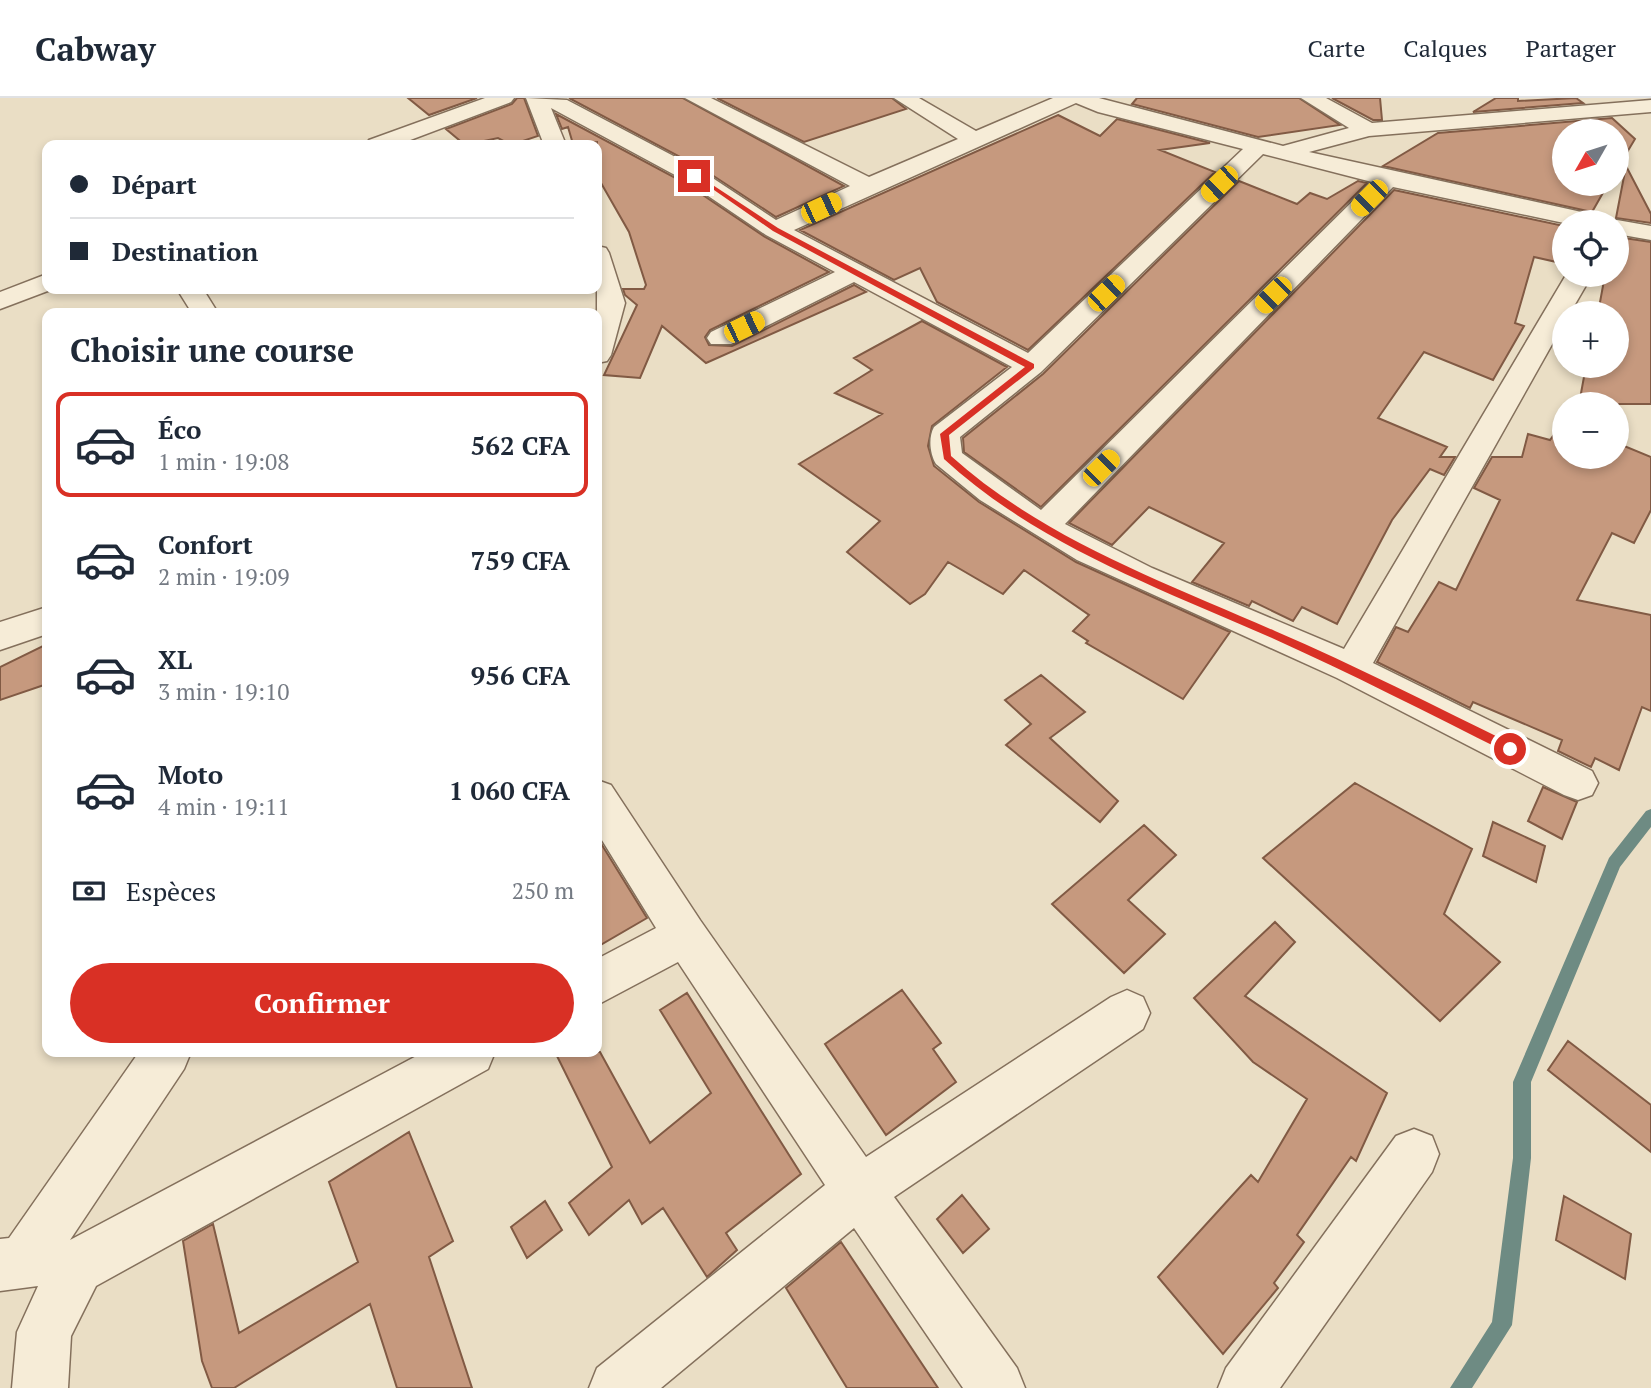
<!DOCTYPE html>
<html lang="fr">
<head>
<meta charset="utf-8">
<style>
  body { margin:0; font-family:"PT Serif",serif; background:#f6f6f7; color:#1f2937; height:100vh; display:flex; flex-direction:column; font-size:26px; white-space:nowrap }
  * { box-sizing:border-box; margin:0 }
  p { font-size:23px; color:#747a83 }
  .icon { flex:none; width:38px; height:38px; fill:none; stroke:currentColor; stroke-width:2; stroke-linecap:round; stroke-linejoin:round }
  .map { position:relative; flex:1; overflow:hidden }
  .details { position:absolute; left:42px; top:210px; width:560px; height:749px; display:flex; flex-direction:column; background:#fff; border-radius:14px; box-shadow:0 4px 10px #0003 }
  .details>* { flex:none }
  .banner { position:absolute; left:42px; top:42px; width:560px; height:154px; border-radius:14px; box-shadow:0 4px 10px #0003; display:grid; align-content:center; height:154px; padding:0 28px; background:#fff }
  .needle { width:46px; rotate:231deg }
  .buttons { position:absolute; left:1552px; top:21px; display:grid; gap:14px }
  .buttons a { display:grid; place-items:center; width:77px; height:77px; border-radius:50%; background:#fff; box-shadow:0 4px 10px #0003; font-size:35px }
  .end { position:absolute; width:32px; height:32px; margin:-16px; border:9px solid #d93025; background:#fff; box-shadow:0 0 0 4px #fff }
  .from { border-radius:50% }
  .car { position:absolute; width:21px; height:42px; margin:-21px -10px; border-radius:9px; box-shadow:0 0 5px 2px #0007; background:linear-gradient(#f5c518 24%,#345 0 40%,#f5c518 0 76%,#345 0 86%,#f5c518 0) }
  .banner b { display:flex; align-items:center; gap:24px; height:66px; font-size:26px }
  .banner b+b { border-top:2px solid #e0e1e3 }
  .banner i { width:18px; height:18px; background:#1f2937 }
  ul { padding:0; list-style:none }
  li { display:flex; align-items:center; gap:21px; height:105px; margin:0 14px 10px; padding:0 14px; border:4px solid transparent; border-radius:14px }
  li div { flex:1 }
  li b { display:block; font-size:26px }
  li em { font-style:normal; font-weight:700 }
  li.selected { border-color:#d93025 }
  li>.icon { width:63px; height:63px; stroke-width:1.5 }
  h2 { padding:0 28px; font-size:32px; line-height:84px }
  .pay { display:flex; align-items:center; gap:18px; height:77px; padding:0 28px; font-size:26px }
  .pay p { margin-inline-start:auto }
  .cta { display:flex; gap:14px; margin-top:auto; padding:14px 28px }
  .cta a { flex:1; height:80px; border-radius:42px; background:#d93025; color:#fff; font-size:28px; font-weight:700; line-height:80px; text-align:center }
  header { display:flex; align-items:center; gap:42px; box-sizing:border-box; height:98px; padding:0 35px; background:#fff; border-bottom:2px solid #e0e1e3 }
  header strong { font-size:33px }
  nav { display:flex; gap:38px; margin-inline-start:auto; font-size:24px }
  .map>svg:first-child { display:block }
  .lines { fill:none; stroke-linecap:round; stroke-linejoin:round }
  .stream { fill:#6e8b83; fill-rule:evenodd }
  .building { fill:#c6997e; stroke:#815a44; stroke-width:2 }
  .street-casing { stroke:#84705c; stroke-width:3 }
  .street { fill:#f6ecd7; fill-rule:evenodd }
  .route { fill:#d93025 }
</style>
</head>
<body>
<header>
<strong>Cabway</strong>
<nav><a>Carte</a><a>Calques</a><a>Partager</a></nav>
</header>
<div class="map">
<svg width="1651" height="1290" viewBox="0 0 1651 1290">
  <rect width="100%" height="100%" fill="#eadec5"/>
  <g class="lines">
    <path class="stream" d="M1651,711V729L1620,769L1531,984V1060L1512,1227L1472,1290H1450L1492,1224L1513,1060V984L1609,760L1646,713Z"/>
  </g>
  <path class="building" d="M408,0H477L429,17Z
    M517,0H524L538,38L511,47L498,40L465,47L446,31L512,6Z
    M569,0H683L844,88L776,119L703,71Z
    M717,0H892L906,11L804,44Z
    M1137,0H1299L1340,27L1258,39L1132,6Z
    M1332,0H1380L1382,22H1373Z
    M1496,0H1518V3L1576,0L1583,5L1473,14Z
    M556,16L685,85L765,139L829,174L710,232L705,239L709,247L732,248L854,187L866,194L706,265L662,228L640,280L604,277L637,207L625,197L623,191H644L646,187L629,134L597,78V44L573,46L568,29L562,31Z
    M1058,17L1100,38L1117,21L1210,45L1160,52L1215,74L1028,252L937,204L920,170L894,182L800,132Z
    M1612,20L1635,41L1617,71V33H1564V86H1608L1592,114L1383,68L1438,35Z
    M1626,68L1651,116V125L1616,120Z
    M1239,83L1297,106L1310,95L1327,101L1358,83L1367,85L1041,409L964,354L963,340L1043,276Z
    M1394,92L1564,128V160L1561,165L1534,159L1515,225L1524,228L1493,282L1424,254L1378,320L1447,349L1440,359H1455L1444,377L1430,371L1392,422L1337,526L1302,509L1293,523L1252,503L1249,508L1192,484L1224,445L1149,409L1112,447L1069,425Z
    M1617,139L1651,144V306H1579L1586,268H1617V215H1598L1605,177H1617Z
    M922,223L1007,269L932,328L928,348L934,368L979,404L1076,464L1230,534L1183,601L1086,545L1088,543L1073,533L1089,517L1024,472L1003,496L948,464L925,496L910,506L847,454L880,423L799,366L882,316L835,295L872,272L854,260Z
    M1564,323V359H1617V345L1651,359V412L1634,445L1612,435L1577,502L1651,517V613L1642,609L1619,672L1595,660L1591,669L1558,653L1562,642L1473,604L1470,610L1377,564L1396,529L1408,534L1439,484L1456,492L1500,402L1474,390L1492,359H1522L1528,336L1550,342Z
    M47,546V586L0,602V569Z
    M1041,577L1085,614L1050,640L1118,703L1100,724L1006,647L1031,626L1005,602Z
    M1355,685L1472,751L1444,816L1500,864L1440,923L1263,760Z
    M1543,689L1577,704L1562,741L1528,723Z
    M1493,724L1545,748L1536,784L1483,758Z
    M1144,727L1176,757L1128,802L1165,836L1124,875L1052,806Z
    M597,739L647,820L597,849Z
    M1275,824L1295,844L1245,898L1387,995L1356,1063L1351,1059L1297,1137L1304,1144L1274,1185L1278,1190L1223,1256L1158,1179L1251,1077L1258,1084L1307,1001L1253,964L1194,900Z
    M902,892L941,945L933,951L956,984L886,1037L825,946Z
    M687,895L801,1076L726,1135L737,1152L707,1179L663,1110L642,1126L629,1102L589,1137L569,1105L612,1069L555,954H600L650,1045L711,995L660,912Z
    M1568,943L1651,1007V1054L1548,972Z
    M409,1034L453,1143L429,1159L472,1290H397L370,1206L234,1290H212L202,1263L183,1143L213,1126L239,1235L358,1164L329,1084Z
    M962,1097L989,1131L963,1155L937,1121Z
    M1564,1098L1631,1136L1625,1181L1556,1142Z
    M545,1103L562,1132L527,1160L511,1129Z
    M841,1144L938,1290H847L786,1190Z"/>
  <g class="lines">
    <g class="street-casing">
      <path id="street" d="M485,0H514L511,4L397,47H366L369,42Z
        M526,0L567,2L702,73L776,122L850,88L685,0H711L869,79L958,41L894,0H919L976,33L1053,0H1099L1283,48L1349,30L1301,0H1326L1372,25L1651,2V14L1369,38L1309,54L1595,117L1604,119L1607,124L1564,125L1393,89L1065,426L1152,470L1344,551L1566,177H1592L1570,215H1564V225L1373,565L1592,673L1598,685L1592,697L1578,702L1564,697L1337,580L1077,462L980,402L936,366C930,356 928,340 934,329L1012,269L854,184L731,246H711L707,240L711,234L835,174L766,137L686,83L551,10L566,47H544ZM1076,5L1098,14L1243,51L1028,255L794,132ZM1263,56L1372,84L1041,412L962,355L960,339L1041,274Z
        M1617,122L1651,128V142L1617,136V124H1608Z
        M597,148L606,150L609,155L625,205L611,257L607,263L597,265Z
        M47,176V191H53L0,211V194Z
        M177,191H203L218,215H192Z
        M47,509V536L0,552V524Z
        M597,682L611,687L700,822L866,1059L1111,899L1127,892L1143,899L1150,915L1143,931L894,1099L1017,1270L1025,1290H963L854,1130L661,1290H589L597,1270L825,1087L678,864L597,907V861L656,830L597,734Z
        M139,954H191L184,971L70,1142L424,954H495L488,971L96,1188L71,1238L68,1290H12L17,1234L38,1188L0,1193V1141L9,1140Z
        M1414,1031L1432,1038L1439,1056L1432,1074L1280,1290H1218L1226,1270L1396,1038Z"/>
    </g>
    <use href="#street" class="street"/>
  </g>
  <path class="route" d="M691,76H696L778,130L1034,266V270L949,337L951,358C1043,441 1164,484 1275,533C1356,568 1435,608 1514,647V654H1506C1428,615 1352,576 1272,540C1159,490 1036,446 944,361L940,336L1025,269L773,133Z"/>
</svg>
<div class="buttons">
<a><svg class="needle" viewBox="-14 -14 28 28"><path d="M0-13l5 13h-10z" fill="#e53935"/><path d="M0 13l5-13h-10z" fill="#747a83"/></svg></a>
<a><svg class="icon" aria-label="locate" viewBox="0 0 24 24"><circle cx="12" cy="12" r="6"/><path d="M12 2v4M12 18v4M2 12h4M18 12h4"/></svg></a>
<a>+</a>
<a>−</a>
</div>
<i class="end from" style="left:1510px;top:651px"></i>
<i class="end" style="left:694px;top:78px"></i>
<i class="car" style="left:1219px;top:86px;rotate:226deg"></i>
<i class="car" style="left:1369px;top:100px;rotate:225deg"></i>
<i class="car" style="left:821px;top:110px;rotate:65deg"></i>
<i class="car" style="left:1106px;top:195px;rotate:46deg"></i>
<i class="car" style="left:1273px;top:197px;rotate:225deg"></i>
<i class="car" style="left:744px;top:229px;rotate:64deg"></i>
<i class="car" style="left:1101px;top:370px;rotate:45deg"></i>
<div class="banner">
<b><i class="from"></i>Départ</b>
<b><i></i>Destination</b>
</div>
<section class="details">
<h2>Choisir une course</h2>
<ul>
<li class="selected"><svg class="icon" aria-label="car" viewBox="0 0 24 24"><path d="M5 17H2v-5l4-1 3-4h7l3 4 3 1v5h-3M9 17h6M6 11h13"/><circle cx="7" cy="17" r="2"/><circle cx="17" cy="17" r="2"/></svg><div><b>Éco</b><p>1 min · 19:08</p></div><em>562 CFA</em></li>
<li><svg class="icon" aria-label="car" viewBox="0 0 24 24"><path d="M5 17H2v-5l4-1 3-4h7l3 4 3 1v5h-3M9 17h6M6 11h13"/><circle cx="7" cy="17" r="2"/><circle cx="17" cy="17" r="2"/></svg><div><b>Confort</b><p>2 min · 19:09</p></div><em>759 CFA</em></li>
<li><svg class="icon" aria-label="car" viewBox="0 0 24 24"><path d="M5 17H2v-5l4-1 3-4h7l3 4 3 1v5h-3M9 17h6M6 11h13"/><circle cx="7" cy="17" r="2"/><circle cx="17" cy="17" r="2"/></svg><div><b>XL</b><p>3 min · 19:10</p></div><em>956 CFA</em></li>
<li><svg class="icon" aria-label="car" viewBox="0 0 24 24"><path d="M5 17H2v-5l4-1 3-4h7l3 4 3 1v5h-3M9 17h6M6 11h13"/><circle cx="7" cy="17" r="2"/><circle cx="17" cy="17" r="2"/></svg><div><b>Moto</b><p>4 min · 19:11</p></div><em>1 060 CFA</em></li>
</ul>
<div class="pay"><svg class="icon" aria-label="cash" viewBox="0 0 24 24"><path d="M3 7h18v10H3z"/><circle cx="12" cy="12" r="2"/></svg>Espèces<p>250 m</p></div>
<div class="cta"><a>Confirmer</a></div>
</section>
</div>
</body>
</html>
